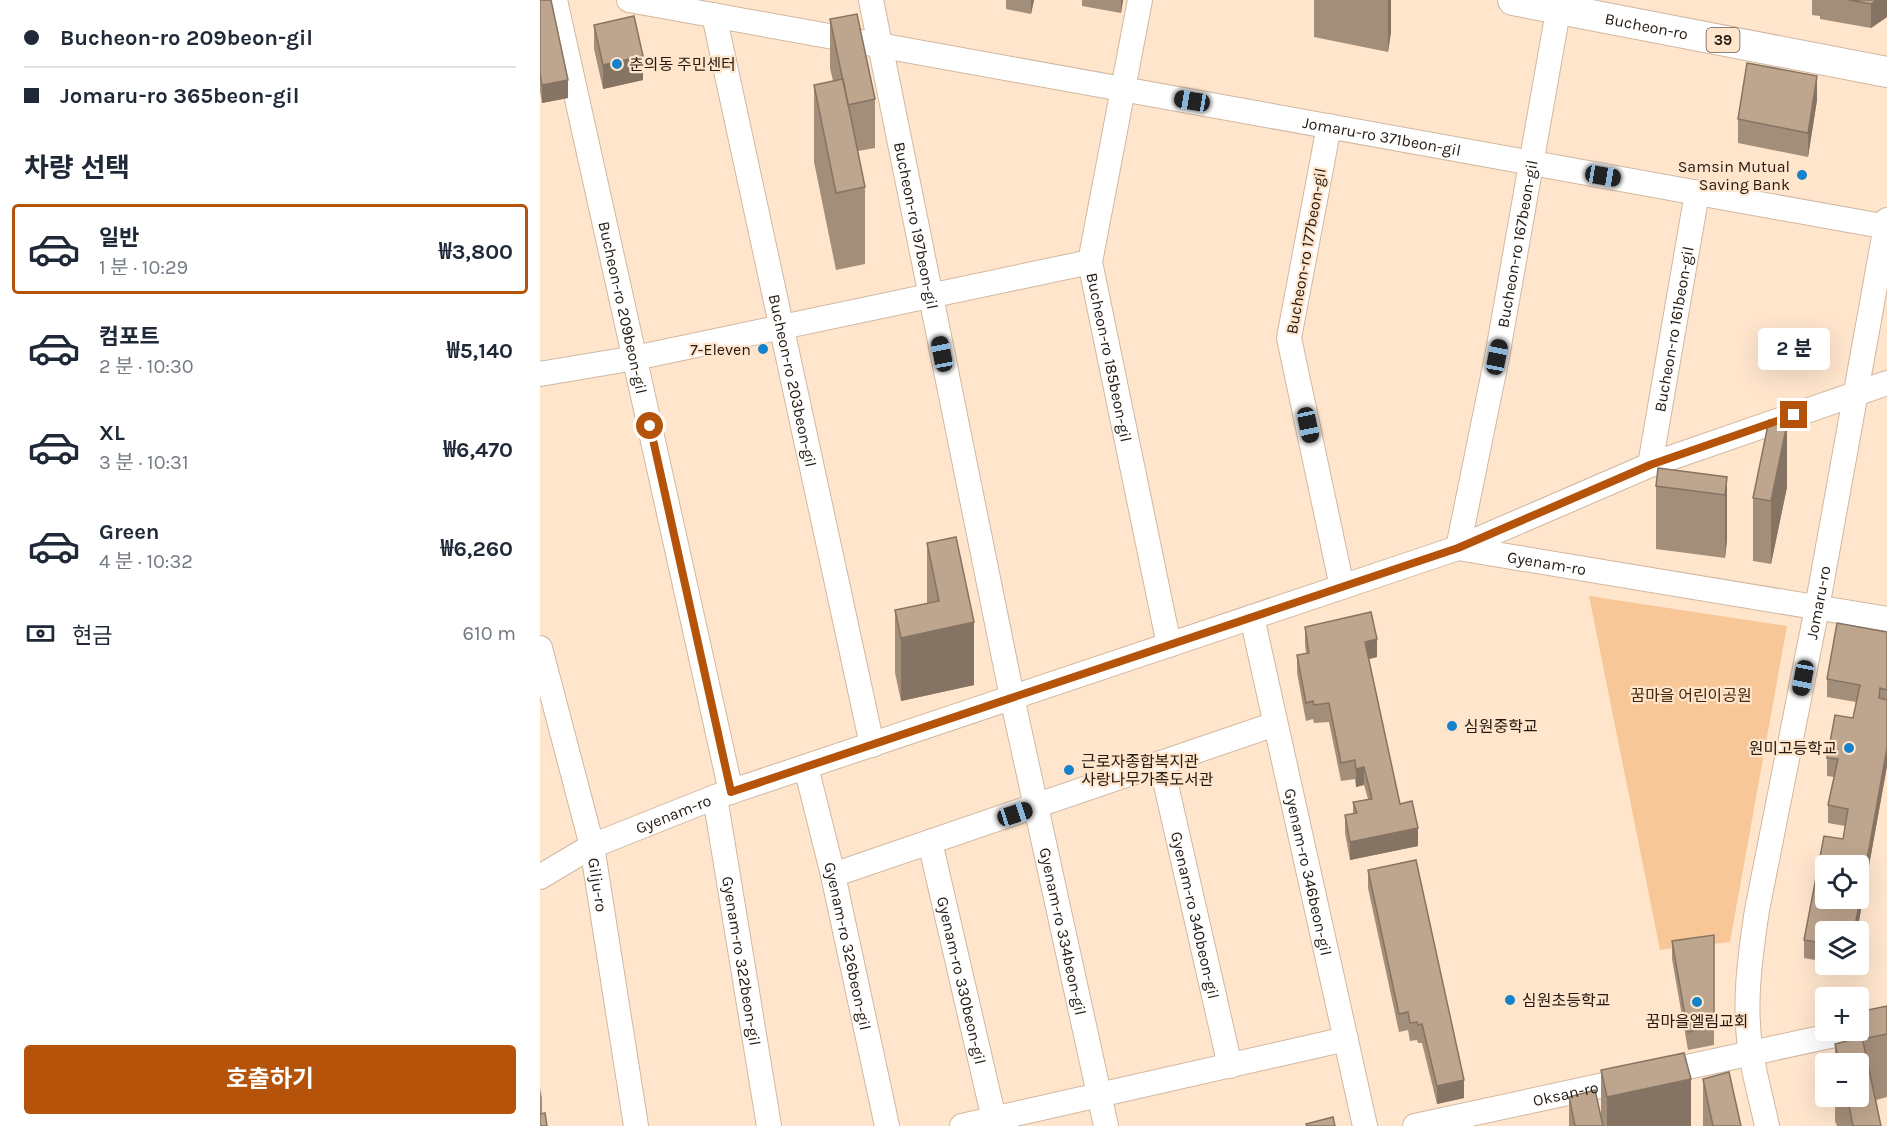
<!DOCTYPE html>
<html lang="ko">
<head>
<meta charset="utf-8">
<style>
  body { margin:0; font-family:Karla,"Noto Sans KR",sans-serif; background:#f2f2f3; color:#1f2937; height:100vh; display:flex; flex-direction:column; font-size:22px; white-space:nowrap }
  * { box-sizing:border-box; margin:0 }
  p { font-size:20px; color:#747a83 }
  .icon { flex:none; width:33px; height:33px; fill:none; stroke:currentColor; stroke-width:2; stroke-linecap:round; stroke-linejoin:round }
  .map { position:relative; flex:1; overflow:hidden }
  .panel { display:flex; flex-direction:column; background:#fff; width:540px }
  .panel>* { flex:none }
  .top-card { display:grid; align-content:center; height:132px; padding:0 24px; background:#fff }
  .controls { position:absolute; left:1275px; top:855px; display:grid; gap:12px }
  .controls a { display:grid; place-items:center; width:54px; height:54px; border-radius:6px; background:#fff; box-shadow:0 6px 24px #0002; font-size:30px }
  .end { position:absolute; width:27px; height:27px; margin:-14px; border:8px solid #b45309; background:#fff; box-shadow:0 0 0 3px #fff }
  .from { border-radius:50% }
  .bubble { position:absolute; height:42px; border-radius:6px; background:#fff; box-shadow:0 6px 24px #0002; font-size:20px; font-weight:700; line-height:42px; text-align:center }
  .car { position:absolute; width:18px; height:36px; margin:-18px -9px; border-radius:8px; box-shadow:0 0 4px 2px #0007; background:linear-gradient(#222 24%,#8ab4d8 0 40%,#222 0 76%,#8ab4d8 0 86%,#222 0) }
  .top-card b { display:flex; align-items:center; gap:21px; height:57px; font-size:22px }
  .top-card b+b { border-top:2px solid #e0e1e3 }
  .top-card i { width:15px; height:15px; background:#1f2937 }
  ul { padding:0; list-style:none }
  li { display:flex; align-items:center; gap:18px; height:90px; margin:0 12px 9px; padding:0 12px; border:3px solid transparent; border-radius:6px }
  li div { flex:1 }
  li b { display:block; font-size:22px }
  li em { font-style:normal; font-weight:700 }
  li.on { border-color:#b45309 }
  li>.icon { width:54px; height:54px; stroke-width:1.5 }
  h2 { padding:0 24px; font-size:27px; line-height:72px }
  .pay { display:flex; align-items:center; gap:15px; height:66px; padding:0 24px; font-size:22px }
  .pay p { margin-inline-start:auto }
  .cta { display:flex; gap:12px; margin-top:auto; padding:12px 24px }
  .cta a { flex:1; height:69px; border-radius:6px; background:#b45309; color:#fff; font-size:24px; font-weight:700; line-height:69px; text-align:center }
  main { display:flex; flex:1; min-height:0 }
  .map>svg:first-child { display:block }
  .green { fill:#f8c797 }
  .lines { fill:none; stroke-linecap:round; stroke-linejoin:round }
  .minor-casing { stroke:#d1b8a0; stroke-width:26 }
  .major-casing { stroke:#d1b8a0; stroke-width:32 }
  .minor { stroke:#fff; stroke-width:24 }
  .major { stroke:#fff; stroke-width:30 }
  .wall { fill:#a38e7a }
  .shaded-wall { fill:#857463 }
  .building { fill:#bea58e; stroke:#857463; stroke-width:1.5; fill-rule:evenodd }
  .route { stroke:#b45309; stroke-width:8 }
  .poi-dot { fill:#1582cc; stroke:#ffe5cc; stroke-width:2 }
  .labels { text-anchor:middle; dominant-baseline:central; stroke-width:4.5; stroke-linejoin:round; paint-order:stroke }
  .shield { fill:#ffe5cc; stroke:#665749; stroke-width:1.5 }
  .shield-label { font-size:15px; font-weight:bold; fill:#241a11 }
  .street-label { font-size:16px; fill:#241a11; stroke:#ffe5cc }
  .poi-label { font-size:16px; fill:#241a11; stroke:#ffe5cc; text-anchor:start }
  .park-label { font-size:16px; fill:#42290c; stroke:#ffe5cc }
</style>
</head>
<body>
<main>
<section class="panel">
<div class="top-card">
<b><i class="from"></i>Bucheon-ro 209beon-gil</b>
<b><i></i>Jomaru-ro 365beon-gil</b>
</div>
<h2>차량 선택</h2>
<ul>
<li class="on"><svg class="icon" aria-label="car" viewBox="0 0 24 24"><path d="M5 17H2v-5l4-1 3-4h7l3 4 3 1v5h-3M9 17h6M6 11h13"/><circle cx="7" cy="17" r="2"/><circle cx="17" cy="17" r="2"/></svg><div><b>일반</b><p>1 분 · 10:29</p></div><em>₩3,800</em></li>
<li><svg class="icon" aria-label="car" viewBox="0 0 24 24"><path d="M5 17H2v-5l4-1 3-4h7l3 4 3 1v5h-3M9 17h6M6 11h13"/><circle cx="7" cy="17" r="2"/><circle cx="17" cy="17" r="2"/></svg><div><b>컴포트</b><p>2 분 · 10:30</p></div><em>₩5,140</em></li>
<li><svg class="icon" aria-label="car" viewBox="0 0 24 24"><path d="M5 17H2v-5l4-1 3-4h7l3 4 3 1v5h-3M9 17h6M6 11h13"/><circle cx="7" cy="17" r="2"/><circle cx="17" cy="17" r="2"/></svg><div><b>XL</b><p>3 분 · 10:31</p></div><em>₩6,470</em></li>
<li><svg class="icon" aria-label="car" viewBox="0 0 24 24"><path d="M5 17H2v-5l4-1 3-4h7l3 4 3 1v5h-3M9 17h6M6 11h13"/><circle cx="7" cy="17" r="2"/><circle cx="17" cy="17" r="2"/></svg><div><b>Green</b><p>4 분 · 10:32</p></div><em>₩6,260</em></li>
</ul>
<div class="pay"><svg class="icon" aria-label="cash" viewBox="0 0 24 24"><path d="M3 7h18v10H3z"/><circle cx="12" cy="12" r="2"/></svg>현금<p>610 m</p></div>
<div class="cta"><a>호출하기</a></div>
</section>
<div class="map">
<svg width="1347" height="1126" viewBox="0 0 1347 1126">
  <rect width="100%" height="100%" fill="#ffe5cc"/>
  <path class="green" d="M1049,596L1247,626L1190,942L1120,950Z"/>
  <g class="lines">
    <g class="minor-casing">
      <g id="minor">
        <path id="s1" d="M15,0L191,792"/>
        <path id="s2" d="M89,0L1347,227"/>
        <path id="s3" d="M331,0L472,697L566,1126"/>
        <path id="s4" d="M600,0L550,262L629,645"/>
        <path id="s5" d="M174,15L332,745"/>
        <path d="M789,126L749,338L802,587"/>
        <path d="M0,374L95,358L550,262"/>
        <path id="s6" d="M1110,465L1157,193"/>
        <path id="s7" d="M918,548L957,357L1020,0"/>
        <path id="s8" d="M918,548L1347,619"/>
        <path id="s9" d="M712,617L825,1126"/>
        <path id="s10" d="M0,648L52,846L96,1126"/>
        <path id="s11" d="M621,763L690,1066"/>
        <path id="s12" d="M266,767L293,875L347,1126"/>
        <path id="s13" d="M175,797L229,1126"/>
        <path id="s14" d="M390,842L454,1119"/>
        <path d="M293,875L735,724"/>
        <path id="s15" d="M0,877L52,846L175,797L918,548L1110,465L1347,383"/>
        <path d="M422,1126L806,1039"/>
        <path id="s16" d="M875,1126L1318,1030"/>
        <path id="s17" d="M1227,1126C1222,1102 1215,1078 1211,1053C1203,1006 1210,957 1217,910L1277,608L1347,220"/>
      </g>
    </g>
    <g class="major-casing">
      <g id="major">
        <path id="s18" d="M973,0L1347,72"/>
      </g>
    </g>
    <use href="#minor" class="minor"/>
    <use href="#major" class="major"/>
  </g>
  <path class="wall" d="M0,0L28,98L2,103L0,91Z
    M466,0H494L491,14L466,9Z
    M542,0H583L581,13L542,6Z
    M774,0H851V32L848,52L774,37Z
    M1272,0H1347V17L1331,28L1280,19V16L1272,15Z
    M290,19L335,99V148L318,151L325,187V264L296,270L274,162V85L293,81L290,68Z
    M54,25L103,80L63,89L54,49Z
    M1277,100L1268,157L1198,143V119Z
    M1187,477V540L1185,558L1116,549V486Z
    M1247,487L1231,564L1213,561V498Z
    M387,543L434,685L361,701L355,673V610L387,603Z
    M765,627L837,657L829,659L860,804L878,846L810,860L805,833V815L813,814V802L828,799L824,785L816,787L815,779L801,781L789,722L774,723L773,719L766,721L757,673V655L766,653L765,645Z
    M1347,632V766L1317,932H1286V962L1264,958V940L1303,839L1305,826L1288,823V805L1294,777L1287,776V758L1313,718L1316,702L1287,697V679Z
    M828,870L924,1098L897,1104L882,1043H878L877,1040L870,1041L868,1030L859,1032L828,888Z
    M1132,941L1174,1026V1045L1148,1050L1132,959Z
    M1297,964H1311V967Z
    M1347,1006V1097L1336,1100L1341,1126H1297L1295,1121V1096H1318V1064H1295V1044L1317,1038V1030H1318V1012Z
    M1061,1070L1151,1126H1029V1097L1061,1116Z
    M1163,1079L1201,1126H1163Z
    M0,1088L2,1098V1113L0,1126Z"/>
  <path class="shaded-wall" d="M491,0H494L491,14Z
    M581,0H583L581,13Z
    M848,0H851V32L848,52Z
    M1337,0H1347V17L1331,28V4Z
    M103,56V80L63,89V65Z
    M1277,76V100L1268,157V133Z
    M28,80V98L2,103V85Z
    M1247,424V487L1231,564V501Z
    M1187,477V540L1185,558V495Z
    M434,622V685L361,701V638Z
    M837,639V657L825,660V642Z
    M1347,748V766L1317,932H1314Z
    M824,767V785L816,787V769Z
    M878,828V846L810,860V842Z
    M1151,1079V1126H1067V1097Z
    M924,1080V1098L897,1104V1086Z"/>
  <path class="building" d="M0,0H11L28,80L2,85L0,73Z
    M1309,0H1337L1331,4Z
    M317,14L335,99L308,105L290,19Z
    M94,16L103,56L63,65L54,25Z
    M1207,63L1277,76L1268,133L1198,119Z
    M303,79L325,187L296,193L274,85Z
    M1229,420L1247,424L1231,501L1213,498Z
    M1118,468L1187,477L1185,495L1116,486Z
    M416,537L434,622L361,638L355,610L399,601L387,543Z
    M831,612L837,639L825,642L860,804L872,801L878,828L810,842L805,815L817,813L813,802L832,799L824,767L816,769L815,760L801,763L789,703L774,705L773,701L766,703L757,655L769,653L765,627Z
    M1297,623L1347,632V690L1340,688L1339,698L1347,700V748L1314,932H1286V944L1264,940L1284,836L1303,839L1308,809L1288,805L1298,759L1287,758L1295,715L1313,718L1320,685L1287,679ZM1286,866H1318V898H1286Z
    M876,860L924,1080L897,1086L882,1024L878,1025L877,1022L870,1023L868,1012L859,1014L828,870Z
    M1174,935V1026L1148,1032L1132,941Z
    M1347,1006V1034L1322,1039L1318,1021V1012Z
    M1322,1037L1341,1126H1313L1307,1096H1318V1064H1300L1295,1044Z
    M1144,1053L1151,1079L1067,1097L1061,1070Z
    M1189,1072L1201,1126H1173L1163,1079Z
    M1055,1090L1063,1126H1035L1029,1097Z
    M5,1113L7,1126H0V1114Z
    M793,1117L795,1126H767L766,1124Z"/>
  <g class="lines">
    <path class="route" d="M110,426L191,792L918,548L1110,465L1254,415"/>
  </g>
  <g class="poi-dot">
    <circle cx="77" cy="64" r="6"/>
    <circle cx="1262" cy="175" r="6"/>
    <circle cx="223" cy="349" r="6"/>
    <circle cx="912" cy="726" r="6"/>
    <circle cx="1309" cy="748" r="6"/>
    <circle cx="529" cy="770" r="6"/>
    <circle cx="970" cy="1000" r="6"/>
    <circle cx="1157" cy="1002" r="6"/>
  </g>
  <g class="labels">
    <rect class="shield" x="1166.5" y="28" width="33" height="24" rx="4.5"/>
    <g class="shield-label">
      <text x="1183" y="40">39</text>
    </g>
    <g class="street-label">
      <text stroke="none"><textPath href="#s18" startOffset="136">Bucheon-ro</textPath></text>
      <text stroke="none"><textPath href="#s2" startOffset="765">Jomaru-ro 371beon-gil</textPath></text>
      <text stroke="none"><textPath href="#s3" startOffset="230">Bucheon-ro 197beon-gil</textPath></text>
      <text stroke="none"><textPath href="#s7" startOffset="310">Bucheon-ro 167beon-gil</textPath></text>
      <text transform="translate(766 251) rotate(-80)">Bucheon-ro 177beon-gil</text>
      <text stroke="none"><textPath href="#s1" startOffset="315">Bucheon-ro 209beon-gil</textPath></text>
      <text stroke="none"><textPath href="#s6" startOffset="138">Bucheon-ro 161beon-gil</textPath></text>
      <text stroke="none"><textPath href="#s4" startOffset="364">Bucheon-ro 185beon-gil</textPath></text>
      <text stroke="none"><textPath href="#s5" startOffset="374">Bucheon-ro 203beon-gil</textPath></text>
      <text stroke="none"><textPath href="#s8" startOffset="90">Gyenam-ro</textPath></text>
      <text stroke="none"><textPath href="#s17" startOffset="532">Jomaru-ro</textPath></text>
      <text stroke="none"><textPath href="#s15" startOffset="148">Gyenam-ro</textPath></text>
      <text stroke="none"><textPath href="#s9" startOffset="261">Gyenam-ro 346beon-gil</textPath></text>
      <text stroke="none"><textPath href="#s10" startOffset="244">Gilju-ro</textPath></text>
      <text stroke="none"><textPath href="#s11" startOffset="156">Gyenam-ro 340beon-gil</textPath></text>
      <text stroke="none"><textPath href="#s3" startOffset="951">Gyenam-ro 334beon-gil</textPath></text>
      <text stroke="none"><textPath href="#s12" startOffset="184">Gyenam-ro 326beon-gil</textPath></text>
      <text stroke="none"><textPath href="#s13" startOffset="166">Gyenam-ro 322beon-gil</textPath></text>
      <text stroke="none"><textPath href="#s14" startOffset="142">Gyenam-ro 330beon-gil</textPath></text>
      <text stroke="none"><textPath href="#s16" startOffset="154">Oksan-ro</textPath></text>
    </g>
    <g class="poi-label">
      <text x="89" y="64">춘의동 주민센터</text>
      <text x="1250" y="166" text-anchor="end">Samsin Mutual<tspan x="1250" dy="18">Saving Bank</tspan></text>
      <text x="211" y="349" text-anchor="end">7-Eleven</text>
      <text x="924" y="726">심원중학교</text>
      <text x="1297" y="748" text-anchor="end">원미고등학교</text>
      <text x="541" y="761">근로자종합복지관<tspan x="541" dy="18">사랑나무가족도서관</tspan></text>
      <text x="982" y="1000">심원초등학교</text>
      <text x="1157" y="1021" text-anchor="middle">꿈마을엘림교회</text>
    </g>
    <g class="park-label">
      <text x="1151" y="695">꿈마을 어린이공원</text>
    </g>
  </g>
</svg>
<div class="controls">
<a><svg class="icon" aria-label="locate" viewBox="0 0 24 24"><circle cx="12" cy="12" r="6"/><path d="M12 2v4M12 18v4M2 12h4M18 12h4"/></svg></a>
<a><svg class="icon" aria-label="layers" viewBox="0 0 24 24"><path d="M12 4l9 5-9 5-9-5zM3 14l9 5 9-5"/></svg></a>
<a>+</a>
<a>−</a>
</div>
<i class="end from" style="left:110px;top:426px"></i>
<i class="end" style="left:1254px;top:415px"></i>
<div class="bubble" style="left:1218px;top:328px;width:72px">2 분</div>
<i class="car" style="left:652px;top:101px;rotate:280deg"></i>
<i class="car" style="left:1063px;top:176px;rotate:100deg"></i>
<i class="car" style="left:402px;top:354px;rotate:349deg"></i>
<i class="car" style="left:957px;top:357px;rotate:11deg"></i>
<i class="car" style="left:768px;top:425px;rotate:168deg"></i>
<i class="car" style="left:1263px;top:678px;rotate:191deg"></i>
<i class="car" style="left:475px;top:814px;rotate:72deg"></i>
</div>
</main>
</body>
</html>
